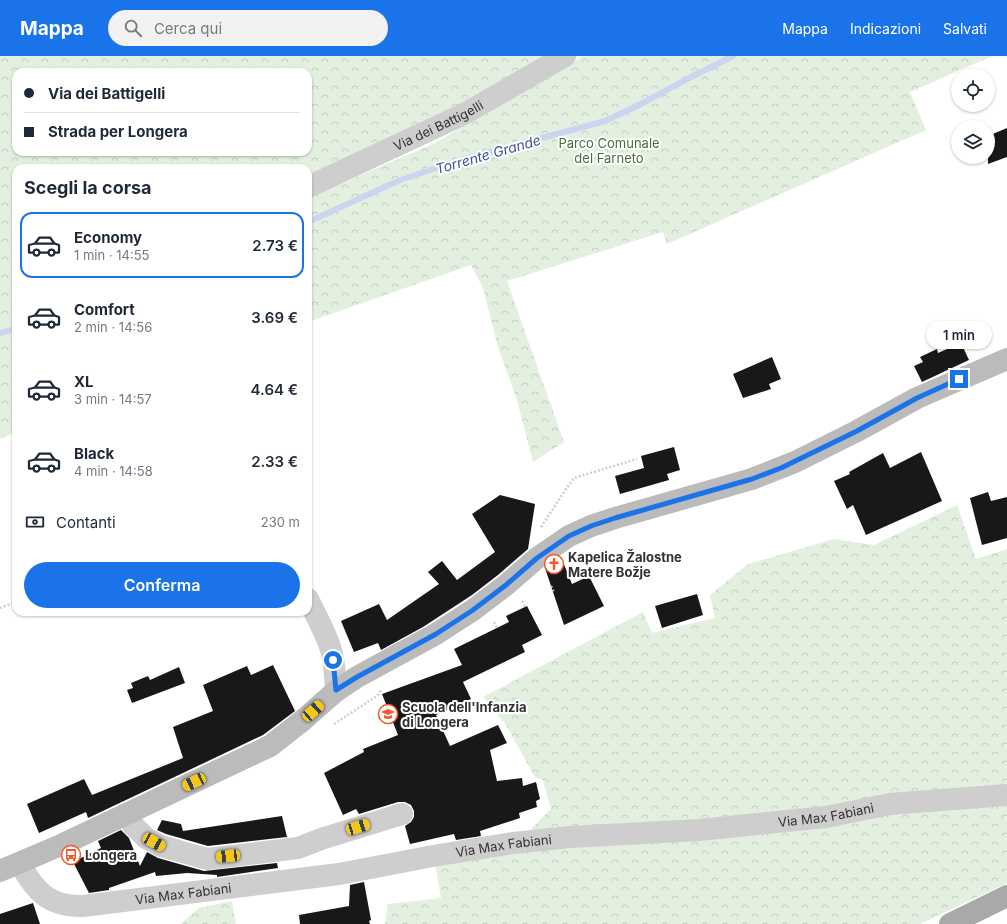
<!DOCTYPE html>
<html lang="it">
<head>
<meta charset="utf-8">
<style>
  body { margin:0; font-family:Inter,sans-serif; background:#f2f2f3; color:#1f2937; height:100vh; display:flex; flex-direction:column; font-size:15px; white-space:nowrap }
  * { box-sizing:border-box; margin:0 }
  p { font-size:13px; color:#747a83 }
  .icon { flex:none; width:22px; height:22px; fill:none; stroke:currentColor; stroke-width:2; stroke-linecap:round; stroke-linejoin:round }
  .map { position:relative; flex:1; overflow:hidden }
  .sheet { position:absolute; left:12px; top:108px; width:300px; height:452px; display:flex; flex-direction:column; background:#fff; border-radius:12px; box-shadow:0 1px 3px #0004 }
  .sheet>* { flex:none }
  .guide { position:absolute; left:12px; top:12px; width:300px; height:88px; border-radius:12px; box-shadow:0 1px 3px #0004; display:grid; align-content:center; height:88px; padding:0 12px; background:#fff }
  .tools { position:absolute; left:951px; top:12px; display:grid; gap:8px }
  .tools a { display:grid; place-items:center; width:44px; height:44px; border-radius:50%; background:#fff; box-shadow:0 1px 3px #0004; font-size:20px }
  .end { position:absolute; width:18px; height:18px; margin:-9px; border:5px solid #1a73e8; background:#fff; box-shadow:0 0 0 2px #fff }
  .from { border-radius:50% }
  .bubble { position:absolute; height:28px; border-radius:14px; background:#fff; box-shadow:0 1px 3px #0004; font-size:13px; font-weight:600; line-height:28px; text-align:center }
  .car { position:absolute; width:12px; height:24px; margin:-12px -6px; border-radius:5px; box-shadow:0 0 3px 1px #0007; background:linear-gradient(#f5c518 24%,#345 0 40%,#f5c518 0 76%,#345 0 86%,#f5c518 0) }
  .guide b { display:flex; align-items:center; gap:14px; height:38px; font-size:15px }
  .guide b+b { border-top:1px solid #e0e1e3 }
  .guide i { width:10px; height:10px; background:#1f2937 }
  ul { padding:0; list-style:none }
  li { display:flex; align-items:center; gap:12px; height:66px; margin:0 8px 6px; padding:0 4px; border:2px solid transparent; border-radius:12px }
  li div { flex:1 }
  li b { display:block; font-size:15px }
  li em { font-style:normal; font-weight:600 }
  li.active { border-color:#1a73e8 }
  li>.icon { width:36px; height:36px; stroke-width:1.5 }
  h2 { padding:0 12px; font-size:18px; line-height:48px }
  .pay { display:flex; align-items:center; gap:10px; height:44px; padding:0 12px; font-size:15px }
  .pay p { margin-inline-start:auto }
  .action { display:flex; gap:8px; margin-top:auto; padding:8px 12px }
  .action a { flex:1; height:46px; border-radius:24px; background:#1a73e8; color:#fff; font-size:16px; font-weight:600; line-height:46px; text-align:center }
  header { display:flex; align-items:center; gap:24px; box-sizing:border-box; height:56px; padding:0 20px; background:#1a73e8; color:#fff }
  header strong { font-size:19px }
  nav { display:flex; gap:22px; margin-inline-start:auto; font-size:14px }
  .search { width:280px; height:36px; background:#f2f2f3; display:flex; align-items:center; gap:10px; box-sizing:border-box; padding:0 14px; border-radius:22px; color:#747a83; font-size:15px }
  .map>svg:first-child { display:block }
  .forest { fill:url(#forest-crowns); fill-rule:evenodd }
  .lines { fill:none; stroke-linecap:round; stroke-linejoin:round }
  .stream { stroke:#cad6ef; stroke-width:6 }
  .building { fill:#181818 }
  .path { stroke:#cecece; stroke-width:2.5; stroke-dasharray:2 2; stroke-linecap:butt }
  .street { stroke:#cecece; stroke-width:22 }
  .secondary { stroke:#bbb; stroke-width:22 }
  .primary { stroke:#a9a9a9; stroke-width:22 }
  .route { stroke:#1a73e8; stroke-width:5 }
  .labels { text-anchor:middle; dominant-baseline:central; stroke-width:4; stroke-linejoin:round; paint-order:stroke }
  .street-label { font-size:13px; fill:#313131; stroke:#fff }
  .park-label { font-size:13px; fill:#43713a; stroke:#fff }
  .poi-label { font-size:13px; font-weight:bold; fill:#313131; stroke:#fff; text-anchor:start }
  .water-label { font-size:14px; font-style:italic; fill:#38569b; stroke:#fff }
</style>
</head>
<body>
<header>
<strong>Mappa</strong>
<div class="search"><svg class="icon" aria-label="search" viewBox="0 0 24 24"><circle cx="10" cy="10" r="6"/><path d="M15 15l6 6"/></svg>Cerca qui</div>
<nav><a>Mappa</a><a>Indicazioni</a><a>Salvati</a></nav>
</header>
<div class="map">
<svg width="1007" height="868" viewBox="0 0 1007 868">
  <defs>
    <pattern id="forest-crowns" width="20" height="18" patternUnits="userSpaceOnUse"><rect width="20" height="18" fill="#e3efdf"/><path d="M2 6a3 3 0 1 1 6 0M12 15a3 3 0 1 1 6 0" fill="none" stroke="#c3cdc0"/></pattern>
  </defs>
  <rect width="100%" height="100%" fill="#fff"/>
  <path class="forest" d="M0,0H548L438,61L308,122V112H16V376L0,383ZM16,16H308V96H16Z
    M583,0H992L910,36L926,74L667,188L663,176L507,225L564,386L533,406L517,344L498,291L483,232L471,209L308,266V142L437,86Z
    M957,449L976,503L1007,493V827L920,868H385L388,848L441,842L435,807L520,794L531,773L551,753L543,724L535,721L506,669L483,641L643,556L652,577L715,562L710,539L748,508L834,483L874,489Z
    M232,845L236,868H181L199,852Z"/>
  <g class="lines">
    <path class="stream" d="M308,166L400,124L464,103L605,65L637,50L691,21L733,0
      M0,277L16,273"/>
  </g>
  <path class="building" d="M1007,72V101L988,108V80Z
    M961,287L969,304L922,326L914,310L923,306L920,301L937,293L938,297Z
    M772,301L781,323L769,328L771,333L743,342L733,318Z
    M674,391L680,414L667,418L669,424L620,438L615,420L644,412L641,400Z
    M921,396L942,445L866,479L853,449L847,453L834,425L850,418L849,416L883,397L890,412Z
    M988,436L991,445L1007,441V482L982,489L970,442Z
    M500,439L535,448L528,493L498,519L472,539L423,571L381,594L378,587L354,596L341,565L379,548L387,564L439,528L428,516L442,505L457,524L495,496L472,458Z
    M561,501L572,528L589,520L604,550L564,569L545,512Z
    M697,538L703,559L662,572L655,550Z
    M527,550L542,579L522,589L525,596L463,626L471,643L436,659L450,690L498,669L507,687L490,694L497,725L522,722L523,730L536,726L540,743L536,745L537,751L519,757L520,762L480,775L481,780L456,784L454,778L410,788L405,770L411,766L414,761V755L411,749L405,746H398L359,758L356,753L343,759L324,717L364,696L363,693L398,679L382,638L462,609L454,593L509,566L506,560Z
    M273,609L295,655L263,679L88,762L86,756L39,777L27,748L84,723L92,739L183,702L173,671L213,655L203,629L247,610L251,619Z
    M179,611L185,627L132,647L127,634L133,632L131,627L148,620L150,624Z
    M282,760L287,781L208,790L166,778L157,774L162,764L181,768L183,775Z
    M121,774L129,782L140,810L147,796L158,802L204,815L277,807L278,812L217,821V819L187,817L156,820L155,816L109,832V834L89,837L73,806L101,792L98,785Z
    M364,826L371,864L369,865L370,868H300L299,859L349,850L350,829Z
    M33,847L40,868H0V858Z"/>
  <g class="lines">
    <path class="path" d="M541,471L566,433L574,422L637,403
      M578,518L581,524
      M551,530L554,537
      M522,545L525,551
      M0,552L16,546
      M494,566L497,572
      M334,668L377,640L381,634"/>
    <g class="street">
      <path id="s1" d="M308,131L464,58L565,0"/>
      <path d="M308,543C316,560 326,577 331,594C335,607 335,621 336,635"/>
      <path d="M126,758L133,769L146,782L161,790L207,803L298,792L321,783L402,758"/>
      <path id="s2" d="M20,808C35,835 49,851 83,850L339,818L433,800L513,787L570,781L699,774L826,761L890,748L1007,739"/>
    </g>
    <path class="secondary" d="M0,815L61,789L270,690L302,665L336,635L357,621L436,578L473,554L506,529L537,502L569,480L591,470L615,462L752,423L795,406L857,375L917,342L1007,303"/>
    <path class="primary" d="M950,868L1007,840"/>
  </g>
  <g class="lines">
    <path class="route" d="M333,604L336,634L357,621L436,578L473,554L506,529L537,502L569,480L591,470L615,462L752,423L781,412L857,375L917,342L959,323"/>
  </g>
  <defs>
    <g id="church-ring" transform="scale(1)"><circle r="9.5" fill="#fff" stroke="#f2582a" stroke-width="1.5"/><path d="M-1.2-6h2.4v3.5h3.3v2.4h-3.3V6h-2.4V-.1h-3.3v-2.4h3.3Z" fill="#f2582a"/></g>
    <g id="school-ring" transform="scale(1)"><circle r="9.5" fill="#fff" stroke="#f2582a" stroke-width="1.5"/><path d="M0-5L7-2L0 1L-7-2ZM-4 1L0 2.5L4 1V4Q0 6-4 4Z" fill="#f2582a"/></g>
    <g id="bus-ring" transform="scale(1)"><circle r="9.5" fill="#fff" stroke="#f2582a" stroke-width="1.5"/><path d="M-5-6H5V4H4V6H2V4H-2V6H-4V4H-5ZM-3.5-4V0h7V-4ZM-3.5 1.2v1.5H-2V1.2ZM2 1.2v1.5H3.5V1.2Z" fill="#f2582a"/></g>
  </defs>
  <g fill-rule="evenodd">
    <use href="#church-ring" x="554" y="508"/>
    <use href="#school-ring" x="388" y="658"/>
    <use href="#bus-ring" x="71" y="799"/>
  </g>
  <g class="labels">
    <g class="street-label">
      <text stroke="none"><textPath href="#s1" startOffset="144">Via dei Battigelli</textPath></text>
      <text stroke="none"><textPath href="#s2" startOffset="830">Via Max Fabiani</textPath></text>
      <text stroke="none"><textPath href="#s2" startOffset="506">Via Max Fabiani</textPath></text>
      <text stroke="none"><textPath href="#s2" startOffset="182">Via Max Fabiani</textPath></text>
    </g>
    <g class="park-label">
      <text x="609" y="87">Parco Comunale<tspan x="609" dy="15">del Farneto</tspan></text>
    </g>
    <g class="poi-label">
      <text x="568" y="501">Kapelica Žalostne<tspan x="568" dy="15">Matere Božje</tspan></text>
      <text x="402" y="651">Scuola dell'Infanzia<tspan x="402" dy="15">di Longera</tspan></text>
      <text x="85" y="799">Longera</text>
    </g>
    <g class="water-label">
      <text transform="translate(488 98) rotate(-16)">Torrente Grande</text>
    </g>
  </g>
</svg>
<div class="tools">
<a><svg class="icon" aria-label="locate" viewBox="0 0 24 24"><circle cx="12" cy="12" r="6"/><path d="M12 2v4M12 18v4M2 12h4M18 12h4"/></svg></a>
<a><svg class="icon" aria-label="layers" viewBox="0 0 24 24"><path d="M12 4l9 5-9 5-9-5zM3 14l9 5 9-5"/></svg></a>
</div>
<i class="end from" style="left:333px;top:604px"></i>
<i class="end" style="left:959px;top:323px"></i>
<div class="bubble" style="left:926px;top:265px;width:66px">1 min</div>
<i class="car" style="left:313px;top:655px;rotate:48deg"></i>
<i class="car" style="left:194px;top:726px;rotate:245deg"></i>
<i class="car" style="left:358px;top:771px;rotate:73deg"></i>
<i class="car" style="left:154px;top:786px;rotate:119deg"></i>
<i class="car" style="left:228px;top:800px;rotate:264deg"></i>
<div class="guide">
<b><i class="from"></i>Via dei Battigelli</b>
<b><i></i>Strada per Longera</b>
</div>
<section class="sheet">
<h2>Scegli la corsa</h2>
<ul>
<li class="active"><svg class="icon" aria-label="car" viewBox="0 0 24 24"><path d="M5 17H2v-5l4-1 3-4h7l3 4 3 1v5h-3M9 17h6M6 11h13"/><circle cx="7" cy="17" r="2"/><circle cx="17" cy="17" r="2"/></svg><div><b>Economy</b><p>1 min · 14:55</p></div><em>2.73 €</em></li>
<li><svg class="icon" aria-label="car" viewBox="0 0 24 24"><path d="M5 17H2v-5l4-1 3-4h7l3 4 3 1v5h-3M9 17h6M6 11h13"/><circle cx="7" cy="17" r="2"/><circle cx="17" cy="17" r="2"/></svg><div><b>Comfort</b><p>2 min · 14:56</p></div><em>3.69 €</em></li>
<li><svg class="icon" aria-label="car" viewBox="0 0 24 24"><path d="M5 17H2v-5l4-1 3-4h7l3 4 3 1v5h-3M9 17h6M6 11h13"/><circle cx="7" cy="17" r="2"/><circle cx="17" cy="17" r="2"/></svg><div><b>XL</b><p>3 min · 14:57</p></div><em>4.64 €</em></li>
<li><svg class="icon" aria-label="car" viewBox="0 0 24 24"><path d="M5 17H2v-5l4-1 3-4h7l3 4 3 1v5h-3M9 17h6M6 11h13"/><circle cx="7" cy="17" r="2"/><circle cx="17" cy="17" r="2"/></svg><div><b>Black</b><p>4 min · 14:58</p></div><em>2.33 €</em></li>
</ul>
<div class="pay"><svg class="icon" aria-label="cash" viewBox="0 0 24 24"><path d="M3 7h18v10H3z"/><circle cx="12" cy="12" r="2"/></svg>Contanti<p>230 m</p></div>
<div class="action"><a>Conferma</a></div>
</section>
</div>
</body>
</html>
